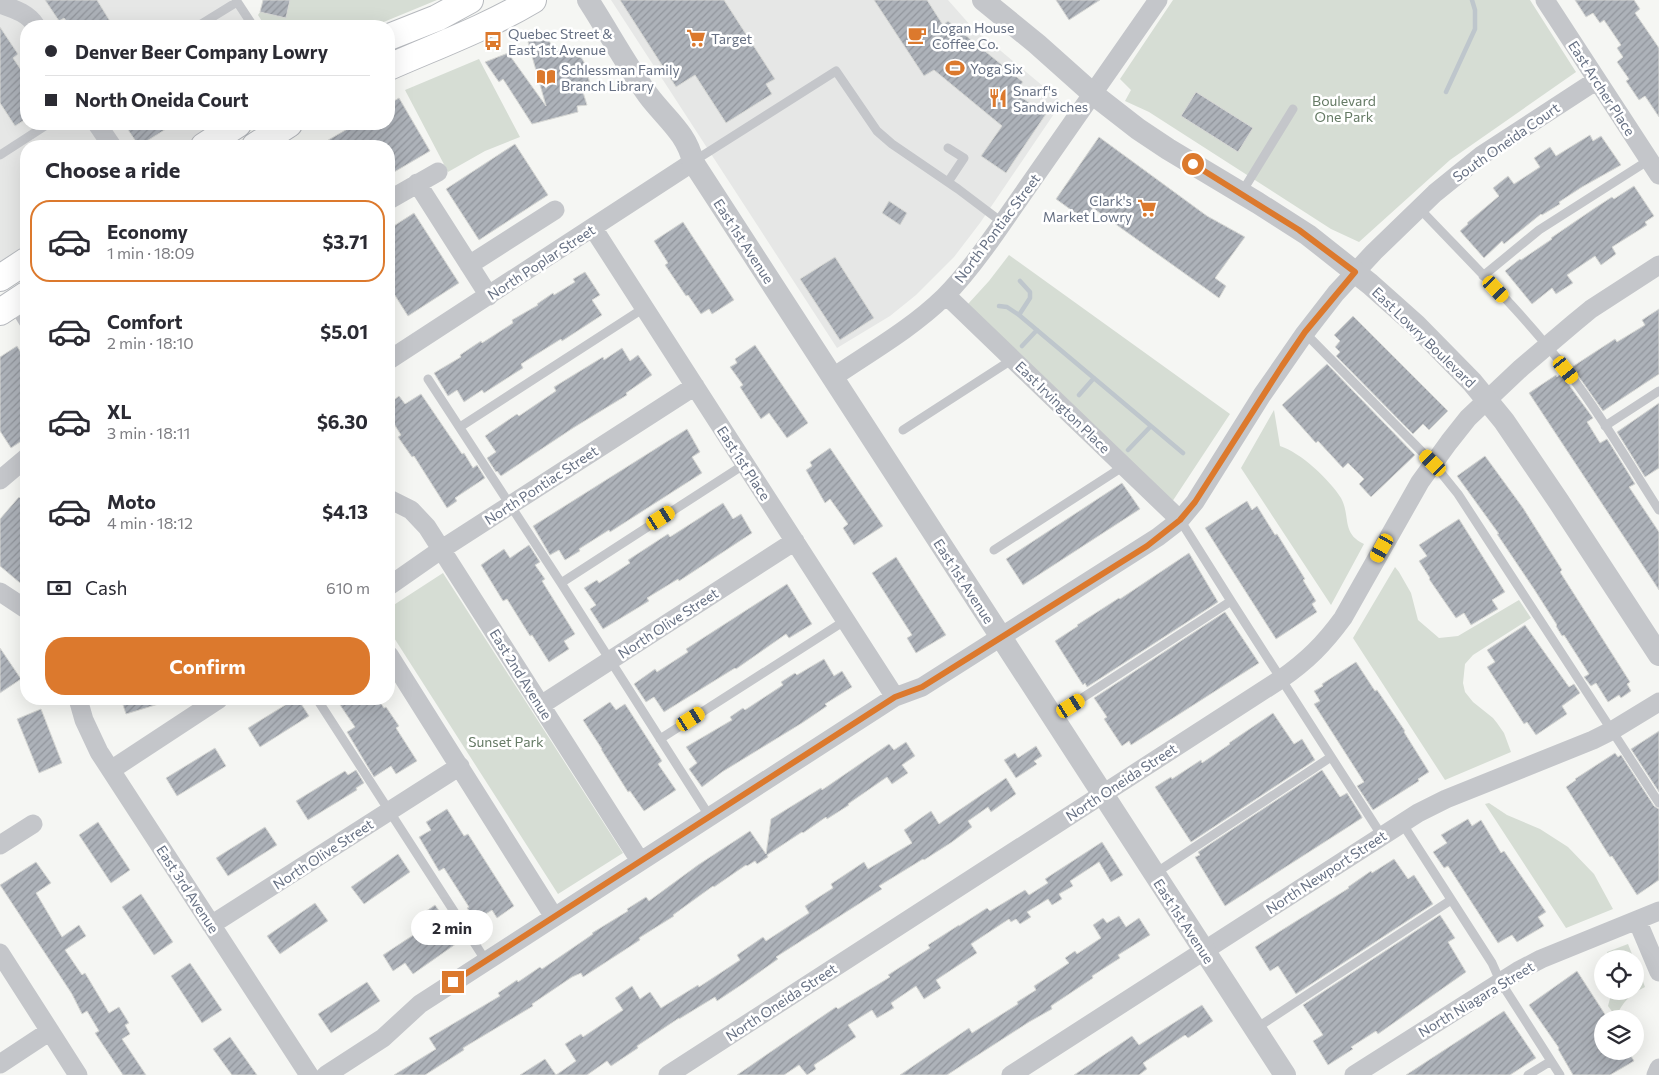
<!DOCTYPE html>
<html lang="en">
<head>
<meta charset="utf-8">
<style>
  body { margin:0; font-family:Commissioner,sans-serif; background:#f2f2f3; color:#2b2b33; height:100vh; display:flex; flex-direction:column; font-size:19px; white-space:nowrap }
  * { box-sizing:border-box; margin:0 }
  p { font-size:16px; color:#7c7c81 }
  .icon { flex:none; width:28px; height:28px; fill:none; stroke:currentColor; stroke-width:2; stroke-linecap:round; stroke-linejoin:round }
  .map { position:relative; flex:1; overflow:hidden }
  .drawer { position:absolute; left:20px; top:140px; width:375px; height:565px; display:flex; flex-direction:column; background:#fff; border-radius:20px; box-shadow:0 5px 20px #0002 }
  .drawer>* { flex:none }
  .guide { position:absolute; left:20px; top:20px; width:375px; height:110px; border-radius:20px; box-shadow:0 5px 20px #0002; display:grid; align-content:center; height:110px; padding:0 25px; background:#fff }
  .fabs { position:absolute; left:1594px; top:950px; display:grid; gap:10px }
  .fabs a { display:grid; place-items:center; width:50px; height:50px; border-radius:50%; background:#fff; box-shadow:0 5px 20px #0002; font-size:25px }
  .end { position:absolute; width:22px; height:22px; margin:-11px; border:6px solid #dc792d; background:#fff; box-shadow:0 0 0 2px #fff }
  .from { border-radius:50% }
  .bubble { position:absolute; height:35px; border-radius:18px; background:#fff; box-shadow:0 5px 20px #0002; font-size:16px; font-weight:700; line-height:35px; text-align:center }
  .car { position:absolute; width:15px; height:30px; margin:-15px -8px; border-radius:6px; box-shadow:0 0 4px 1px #0007; background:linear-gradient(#f5c518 24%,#345 0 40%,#f5c518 0 76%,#345 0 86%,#f5c518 0) }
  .guide b { display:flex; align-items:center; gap:18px; height:48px; font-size:19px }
  .guide b+b { border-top:1px solid #e1e1e2 }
  .guide i { width:12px; height:12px; background:#2b2b33 }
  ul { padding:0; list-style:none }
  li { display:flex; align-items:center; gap:15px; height:82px; margin:0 10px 8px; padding:0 15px; border:2px solid transparent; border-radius:20px }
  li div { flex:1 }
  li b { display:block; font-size:19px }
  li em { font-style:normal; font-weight:700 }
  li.selected { border-color:#dc792d }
  li>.icon { width:45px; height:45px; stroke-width:1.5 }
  h2 { padding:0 25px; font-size:22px; line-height:60px }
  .pay { display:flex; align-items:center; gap:12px; height:55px; padding:0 25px; font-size:19px }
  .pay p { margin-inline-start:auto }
  .primary-button { display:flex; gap:10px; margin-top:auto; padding:10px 25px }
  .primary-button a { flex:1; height:58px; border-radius:20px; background:#dc792d; color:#fff; font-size:20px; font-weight:700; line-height:58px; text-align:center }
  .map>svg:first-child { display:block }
  .built { fill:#e6e7e6 }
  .green { fill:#d6ddd4 }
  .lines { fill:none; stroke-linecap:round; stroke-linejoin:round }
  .stream { stroke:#bec6cc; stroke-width:4.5 }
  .building { fill:url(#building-hatch); stroke:#d7d8d5 }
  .secondary-casing { stroke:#b6b9be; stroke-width:28 }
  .service { stroke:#c4c6ca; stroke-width:9 }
  .minor { stroke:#c4c6ca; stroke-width:19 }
  .tertiary { stroke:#c4c6ca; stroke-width:22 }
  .secondary { stroke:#fff; stroke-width:26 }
  .route { stroke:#dc792d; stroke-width:6 }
  .labels { text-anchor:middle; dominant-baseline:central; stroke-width:5; stroke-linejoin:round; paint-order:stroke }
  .poi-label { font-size:14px; fill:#667083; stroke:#fff; text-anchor:start }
  .street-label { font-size:14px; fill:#667083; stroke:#fff }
  .park-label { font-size:14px; fill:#657a65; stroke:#fff }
</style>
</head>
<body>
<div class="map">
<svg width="1659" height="1075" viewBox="0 0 1659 1075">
  <defs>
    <pattern id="building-hatch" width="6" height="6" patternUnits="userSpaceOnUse" patternTransform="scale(1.25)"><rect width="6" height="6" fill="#adb2b9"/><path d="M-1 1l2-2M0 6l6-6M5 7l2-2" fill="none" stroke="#91959c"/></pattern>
  </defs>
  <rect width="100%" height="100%" fill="#f5f6f3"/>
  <path class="built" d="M0,0H236L253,26H26V124H238L204,146H26V261L0,278Z
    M611,0H948L971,26L1062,102L980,223L954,257L916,295L890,316L837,348Z"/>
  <path class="green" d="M290,0H437L374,26H265L258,15L260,12L286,18Z
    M1173,0H1530L1576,72L1450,160L1359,242L1331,229L1149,112L1125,101L1131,90L1120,79Z
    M479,59L520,137L485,151L448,172L405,90Z
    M1009,255L1230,414L1172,502L968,304L989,281Z
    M1274,410L1280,446C1300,452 1330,480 1341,498C1351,517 1341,533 1364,544L1331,605L1241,468Z
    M1395,567L1399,572L1411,593L1418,620L1439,638L1458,636L1519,600L1531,618L1473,655L1465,664L1463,683L1465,692L1473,702L1493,718L1497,723L1504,733L1511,752L1445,780L1353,638Z
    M443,573L623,853L558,894L389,630V608Z
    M1489,803L1507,815L1540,829L1568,847L1594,874L1613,909L1566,928L1485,804Z
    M1628,944L1634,959H1609L1607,952Z
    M1635,960L1645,987C1629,995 1623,1002 1616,1017L1608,1006L1612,991H1635Z"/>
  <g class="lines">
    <path class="stream" d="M1446,92L1475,29V10L1472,0
      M999,306L1007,307L1019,315L1183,453
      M1019,315L1030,298V292L1020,281
      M1022,346L1037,330
      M1079,395L1094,378
      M1128,450L1151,426"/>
  </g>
  <path class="building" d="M45,0H97L113,26H70L64,18L59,21Z
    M263,0H290L286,18L260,12Z
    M620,0H724L775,79L766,84L772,94L726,123L695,75L676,87Z
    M874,0H927L943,25L948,21L1023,82L1015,93L1046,114L1006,173L981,156L1002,126L934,70L924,76Z
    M1056,0H1100L1069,20Z
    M1575,0H1634L1640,9L1635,13L1659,48V117L1645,96L1639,100L1626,81L1629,79L1617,62L1623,57L1617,48L1621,45L1604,20L1600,23L1593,13L1586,17Z
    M0,27L18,54L13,58L26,77V119L15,126L0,103Z
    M546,34L554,51L574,46L584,62L591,87L582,89L587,105L577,106L578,112L532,124L503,79L499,82L485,62L508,53L546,106L528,42Z
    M1196,92L1253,128L1238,152L1181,116Z
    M399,98L430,151L389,175V146H318L356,124H389V104Z
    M124,124H174L139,146Z
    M1590,135L1593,141L1601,136L1621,165L1582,187L1559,202L1560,204L1542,215L1541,214L1504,244L1502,241L1484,258L1460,231L1468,224L1467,223L1499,196L1493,188L1508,176L1514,184L1540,167L1534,158L1550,147L1556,156Z
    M1099,137L1207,216L1245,237L1215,278L1226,286L1219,298L1093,208L1085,220L1056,199Z
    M515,144L548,195L479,240L446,189Z
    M1634,186L1654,216L1645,222L1647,225L1612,247L1616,254L1601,265L1595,256L1567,275L1573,283L1556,294L1552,288L1532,304L1505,271L1520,259L1521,260L1552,239L1551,238L1595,208L1612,197L1614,199Z
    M889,201L907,213L900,225L882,213Z
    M414,213L459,283L408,316L389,286V229Z
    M683,222L734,300L712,314L709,309L701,314L688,295L686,296L665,265L668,263L654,241Z
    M835,257L874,318L840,340L800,279Z
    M585,272L600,295L592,300L602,315L562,341L561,339L521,364L523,368L484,393L482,390L464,402L457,390L448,396L434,373L461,357L460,355L481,341L482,343L513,323L512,320L538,305L537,304L553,293L554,295L575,282L573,279Z
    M1659,309V374L1603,411L1572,367L1615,339L1617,342L1645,325L1642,320Z
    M1353,316L1448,411L1429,430L1423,424L1413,434L1336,356L1340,352L1335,347L1340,341L1334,335Z
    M755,345L808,423L787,438L769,413L761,419L740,387L743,385L730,367L737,363L735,359Z
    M17,346L26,361V438L11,448L0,431V357Z
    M622,348L630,361L638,355L652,375L626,393L627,395L573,428L501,476L497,471L496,472L487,458L496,452L485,436L517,414L519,416L556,391L554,387L603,357L604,360Z
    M1327,364L1415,455L1371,497L1359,484L1364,479L1348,463L1343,468L1318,441L1316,443L1282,405Z
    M1561,374L1593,418L1587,422L1600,443L1607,439L1635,484L1629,487L1659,532V590L1529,393L1556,375L1557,377Z
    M421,394L462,454L464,453L473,468L477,465L485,478L455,498L457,501L447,508L414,456L412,457L398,437L401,435L389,416V404L399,396L405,404Z
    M1659,403V468L1645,477L1617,432Z
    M687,429L700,452L692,457L702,473L610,532L609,530L579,549L580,551L565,560L559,550L550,555L533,526Z
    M830,448L883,526L854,545L843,528L848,524L830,499L825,503L806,470L812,466L810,462Z
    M1485,456L1523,508L1562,570L1560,572L1630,682L1627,684L1631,691L1621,698L1619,695L1608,702L1596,683L1591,686L1584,677L1589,674L1564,635L1562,636L1556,626L1557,625L1534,589L1497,534H1499L1457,476Z
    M1122,483L1140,509L1023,585L1006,559Z
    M19,497L26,504V588L0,566V519Z
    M1247,501L1252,510L1257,506L1275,535L1277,534L1305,579L1303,580L1316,601L1312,604L1317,612L1276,639L1205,528Z
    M723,503L733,519L741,514L752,533L679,581L678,579L647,598L649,601L603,629L590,609L596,605L584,588L597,580L599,583L630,563L628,560L668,534L670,537Z
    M1459,519L1505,592L1492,600L1498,609L1471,625L1464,613L1456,618L1429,579L1430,578L1419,561L1427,556L1419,545Z
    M529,545L540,562L535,565L545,579L542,581L575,634L564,641L569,649L549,662L532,635L530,636L507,599L503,601L481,565L504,549L510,558Z
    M1189,553L1218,602L1087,687L1085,683L1083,685L1055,641L1078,626L1077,625L1119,598L1120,599Z
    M896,557L946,635L916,653L907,638L912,635L872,573Z
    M787,584L812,624L789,638L786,634L736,669L735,668L664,712L654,697L646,702L634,684L655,669L657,672L688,652L686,649Z
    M1225,612L1259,663L1131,745L1129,741L1122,746L1104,719L1107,717L1094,698Z
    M1525,625L1569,687L1574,684L1580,693L1562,706L1567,714L1536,735L1527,722L1524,724L1487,667L1495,662L1487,650Z
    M0,648L21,679L0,693Z
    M824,659L834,676L842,671L852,687L825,704L827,706L802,723L722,772L702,787L689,769L697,763L686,747L732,720L730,717L743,708L745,710L783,685L781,682L795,673L797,675Z
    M1356,662L1375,691L1377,690L1405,731L1404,732L1429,772L1418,779L1419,781L1373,810L1357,786L1364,782L1314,704L1320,701L1314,691L1323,686L1322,684Z
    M121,699H164L165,702L126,714Z
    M295,699H298L309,716L260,747L248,728Z
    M336,699H378L384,708L386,707L399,726L396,728L417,761L396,774L391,766L374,777L347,732L355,727Z
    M610,702L616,710L625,704L662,761L658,764L676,790L644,811L630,791L628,792L601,749H602L583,720Z
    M41,709L62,763L39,773L17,719Z
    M1273,713L1294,744L1302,739L1315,760L1191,842L1155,787L1171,777L1172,779L1201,760L1202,763L1230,744L1229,743Z
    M1659,731V792L1631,749Z
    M906,742L915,756L902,765L908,773L892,784L887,777L848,804L849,805L827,819L826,817L803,833L802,832L767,855L768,857L757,864L755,861L747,866L746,865L714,887L713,886L673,915L674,916L639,938L640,940L583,977L581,973L572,977L532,1004L533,1006L463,1048L464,1050L425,1075H394L436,1049L429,1038L500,996L498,993L517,980L518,982L540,967L542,969L593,934L592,933L628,911L627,909L646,897L649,901L698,865L750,831L766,854L771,819L821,788L822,790L889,744L894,750Z
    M1036,746L1042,756L1034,761L1037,764L1016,778L1004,760L1015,753L1018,758Z
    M215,748L226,766L177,796L166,778Z
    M1615,753L1618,757L1621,755L1654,806L1659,809V880L1637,895L1612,856L1610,857L1566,787L1576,780L1575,779Z
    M356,770L364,783L356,788L357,790L308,820L296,801L345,771L348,775Z
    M1322,770L1340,797L1347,793L1362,817V818L1225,906L1195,857L1200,855L1198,852Z
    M1006,778L1016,794L991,812L988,807L968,821L972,827L952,842L924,860L923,859L879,886L882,889L776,957L778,959L744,983L717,1001L715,997L679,1019V1018L637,1046L638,1048L611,1066L607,1061L587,1075H520L545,1059L556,1075L576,1061L565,1044L581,1034L583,1037L623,1010L615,998L632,986L640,999L650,992L661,1008L698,985L699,987L740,960L737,955L763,937L766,941L809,913L805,906L833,888L831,884L864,862L868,869L912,843L904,830L931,811L939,824Z
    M447,809L464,836L468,834L514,906L497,918L492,910L476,920L467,908L469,907L444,868L439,871L419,837L431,830L426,822Z
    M1468,819L1472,826L1481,820L1501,853L1504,851L1546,912L1538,917L1544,926L1517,942L1512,935L1498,943L1448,866L1444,868L1433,852L1447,843L1441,835Z
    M98,822L130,870L111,883L79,835Z
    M265,827L277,845L228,876L216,858Z
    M1102,842L1123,875L1111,882L1099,862L1070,881L1073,886L1059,894L1062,899L1052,905L1048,899L1027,912L1031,917L1020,924L1016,919L1011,922L1009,919L971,944L977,953L936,980L941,988L924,999L916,986L891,1003L894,1008L877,1018L872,1010L848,1025L856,1037L814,1065L816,1069L807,1075L799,1065L784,1075H737L836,1007L838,1009L890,977L888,975L930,948L928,945L959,925V926L987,908L990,911L1025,890L1029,895L1048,883L1045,879Z
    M398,854L410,872L364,904L351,887Z
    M1394,859L1408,879L1414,875L1433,904L1296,994L1278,966L1270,971L1255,947L1349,888L1348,887L1371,871L1372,873Z
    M36,862L51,883L36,893L62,937L79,925L86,936L65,950L82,975L85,973L109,1013L119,1007L129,1023L125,1025L130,1034L122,1039L146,1075H123L95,1033L99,1031L87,1011L82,1014L72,994L0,885Z
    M141,894L173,942L154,955L122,907Z
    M315,903L328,921L280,954L267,936Z
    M435,905L460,941L413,974L405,963L393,971L383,955L421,930L420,929L428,923L422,914Z
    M1440,915L1455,938L1448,942L1466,972L1378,1034L1376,1031L1351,1047L1353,1049L1328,1065L1313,1041L1323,1035L1303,1005Z
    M1119,916L1126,927L1139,918L1150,935L1118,955L1120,958L1092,976L1093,978L1051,1006L1052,1009L1029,1022L947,1075H900L969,1028L972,1033L1018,1004L1017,1002L1036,990L1034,986L1069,963L1065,958L1075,951L1077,954L1101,938L1093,925L1103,918L1107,923Z
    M190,963L222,1010L202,1023L171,976Z
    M1577,971L1608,1019H1602V1051H1628L1634,1061L1610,1075H1573L1558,1049L1559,1048L1529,1005Z
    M367,982L380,1001L331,1033L318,1014Z
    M1202,1005L1213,1021L1188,1038L1185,1035L1143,1063L1147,1069L1139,1075H1074L1132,1036L1139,1045Z
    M1504,1011L1536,1058L1510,1075H1406Z
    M230,1037L257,1075H232L213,1049Z"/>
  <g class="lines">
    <g class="secondary-casing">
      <path id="secondary" d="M389,37L437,18L470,0
        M389,67C439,45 486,28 533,0
        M204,146L238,124
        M255,146L289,124
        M0,278L26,261
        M0,312L26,295"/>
    </g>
    <path class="service" d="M236,0L253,26
      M198,26L237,2
      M0,155L48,124
      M694,161L836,71L877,131L892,144L958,189L1003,223
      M948,182L964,158L948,148
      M1242,192L1293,109
      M1419,208C1472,264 1528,318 1574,380C1605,421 1631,467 1659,510
      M1483,276L1539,230L1649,160
      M13,306L26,327
      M1305,333L1433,463L1458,494L1659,803
      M428,379L561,583L710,817
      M1605,426L1659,391
      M460,427L644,308
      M903,430L1013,359
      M1180,520L1231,601L1382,836
      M994,550L1124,466
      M561,583L745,464
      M317,699L486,961
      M1053,717L1231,601
      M660,739L846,620
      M1402,823L1492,963L1500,981L1560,1075
      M1154,874L1331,757
      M1255,1029L1451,900
      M1528,1075L1551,1061"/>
    <path class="minor" d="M1545,0L1659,175
      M0,4C14,9 28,13 36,26
      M97,124L112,146
      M417,183L489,296
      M389,200L438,172
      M593,228L895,697
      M469,265L555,210
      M946,295L1180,520
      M389,360L693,162
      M832,378C870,352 911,329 944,297C964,277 981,254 997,231L1158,0
      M0,480L26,458
      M389,499L411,510L427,527L640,861
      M389,586L442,549L695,386
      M0,592L26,609
      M389,655L554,917
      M78,699L84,720L99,752L309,1075
      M541,705L795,541
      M111,770L219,699
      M0,845L33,824
      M1637,920L1659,972
      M211,925L460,766
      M0,953L78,1075
      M0,1064L50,1031
      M326,1075L383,1038L420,1004L895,697L922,687L1158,537L1180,520L1195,502L1262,395L1305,333L1336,293L1374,252L1435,193L1482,155L1597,80
      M668,1075L1281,679C1307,661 1324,644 1343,618L1420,482L1449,442L1468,418L1521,368L1574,323L1591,309L1659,265
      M1011,1075L1418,813L1446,799L1593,740L1613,730L1659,702
      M1354,1075L1518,971L1541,959L1659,911
      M1656,1075L1659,1068"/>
    <path class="tertiary" d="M588,0C608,31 627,66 648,95C665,118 687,133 693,162L1285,1075
      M983,0L1037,44L1093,94L1138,129L1168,149L1258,203L1308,235L1370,284L1416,325L1472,382L1504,421L1559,502L1659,655"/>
    <use href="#secondary" class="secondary"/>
  </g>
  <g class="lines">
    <path class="route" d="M453,982L895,697L922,687L1147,546L1180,520L1195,502L1282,366L1305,332L1355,272L1299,230L1193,164"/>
  </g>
  <defs>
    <g id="cafe-bare" transform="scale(1.5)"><path d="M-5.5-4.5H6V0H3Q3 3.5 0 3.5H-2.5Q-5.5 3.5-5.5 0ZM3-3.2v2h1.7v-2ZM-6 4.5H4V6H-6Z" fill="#dc792d" stroke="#fff" stroke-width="2.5" paint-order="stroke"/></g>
    <g id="supermarket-bare" transform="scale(1.5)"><path d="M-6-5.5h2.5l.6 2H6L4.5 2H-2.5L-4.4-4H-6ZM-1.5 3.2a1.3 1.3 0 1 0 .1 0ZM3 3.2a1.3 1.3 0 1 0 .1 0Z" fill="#dc792d" stroke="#fff" stroke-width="2.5" paint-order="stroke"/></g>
    <g id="bus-bare" transform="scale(1.5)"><path d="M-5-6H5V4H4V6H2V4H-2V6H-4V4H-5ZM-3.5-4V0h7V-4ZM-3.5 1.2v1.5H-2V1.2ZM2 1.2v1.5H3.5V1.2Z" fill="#dc792d" stroke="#fff" stroke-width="2.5" paint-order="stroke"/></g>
    <g id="stadium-bare" transform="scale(1.5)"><path d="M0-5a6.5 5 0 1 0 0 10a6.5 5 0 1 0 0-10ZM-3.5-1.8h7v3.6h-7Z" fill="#dc792d" stroke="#fff" stroke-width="2.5" paint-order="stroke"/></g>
    <g id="library-bare" transform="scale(1.5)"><path d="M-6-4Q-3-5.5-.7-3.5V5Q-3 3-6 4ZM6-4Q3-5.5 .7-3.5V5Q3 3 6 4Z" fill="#dc792d" stroke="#fff" stroke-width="2.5" paint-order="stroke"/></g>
    <g id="restaurant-bare" transform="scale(1.5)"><path d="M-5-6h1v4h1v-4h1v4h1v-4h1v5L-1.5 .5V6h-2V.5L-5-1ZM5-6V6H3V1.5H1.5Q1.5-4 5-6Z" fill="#dc792d" stroke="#fff" stroke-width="2.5" paint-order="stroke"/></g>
  </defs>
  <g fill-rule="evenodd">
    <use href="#cafe-bare" x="917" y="35"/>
    <use href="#supermarket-bare" x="696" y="38"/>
    <use href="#bus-bare" x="493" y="41"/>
    <use href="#stadium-bare" x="955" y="68"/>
    <use href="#library-bare" x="546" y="77"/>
    <use href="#restaurant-bare" x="998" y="98"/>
    <use href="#supermarket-bare" x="1147" y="208"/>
  </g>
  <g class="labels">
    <g class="poi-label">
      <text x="932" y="27">Logan House<tspan x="932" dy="16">Coffee Co.</tspan></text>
      <text x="508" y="33">Quebec Street &amp;<tspan x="508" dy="16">East 1st Avenue</tspan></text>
      <text x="711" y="38">Target</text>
      <text x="970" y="68">Yoga Six</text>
      <text x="561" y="69">Schlessman Family<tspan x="561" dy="16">Branch Library</tspan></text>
      <text x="1013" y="90">Snarf's<tspan x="1013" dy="16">Sandwiches</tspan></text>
      <text x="1132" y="200" text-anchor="end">Clark's<tspan x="1132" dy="16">Market Lowry</tspan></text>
    </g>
    <g class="street-label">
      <text transform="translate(1602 88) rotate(57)">East Archer Place</text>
      <text transform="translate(1506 142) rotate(-35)">South Oneida Court</text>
      <text transform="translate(997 228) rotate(-53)">North Pontiac Street</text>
      <text transform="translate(744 241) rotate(57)">East 1st Avenue</text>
      <text transform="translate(541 262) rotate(-33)">North Poplar Street</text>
      <text transform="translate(1424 337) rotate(44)">East Lowry Boulevard</text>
      <text transform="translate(1063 407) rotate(44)">East Irvington Place</text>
      <text transform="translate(744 463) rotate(57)">East 1st Place</text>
      <text transform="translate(541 485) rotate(-33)">North Pontiac Street</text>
      <text transform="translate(964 581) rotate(57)">East 1st Avenue</text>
      <text transform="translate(668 623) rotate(-33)">North Olive Street</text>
      <text transform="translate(521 674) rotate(58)">East 2nd Avenue</text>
      <text transform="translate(1121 782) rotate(-33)">North Oneida Street</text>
      <text transform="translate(323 854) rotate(-33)">North Olive Street</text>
      <text transform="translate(1326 872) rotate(-33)">North Newport Street</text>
      <text transform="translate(188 889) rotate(57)">East 3rd Avenue</text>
      <text transform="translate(1184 921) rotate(57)">East 1st Avenue</text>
      <text transform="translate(1476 999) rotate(-31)">North Niagara Street</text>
      <text transform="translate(781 1002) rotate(-33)">North Oneida Street</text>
    </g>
    <g class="park-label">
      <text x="1344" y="100">Boulevard<tspan x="1344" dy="16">One Park</tspan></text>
      <text x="506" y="741">Sunset Park</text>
    </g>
  </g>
</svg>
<div class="fabs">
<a><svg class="icon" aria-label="locate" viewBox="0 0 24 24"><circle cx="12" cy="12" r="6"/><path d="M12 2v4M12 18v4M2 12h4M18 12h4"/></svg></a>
<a><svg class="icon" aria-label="layers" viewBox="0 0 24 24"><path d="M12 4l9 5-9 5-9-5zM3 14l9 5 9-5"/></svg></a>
</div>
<i class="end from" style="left:1193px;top:164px"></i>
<i class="end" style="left:453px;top:982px"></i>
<div class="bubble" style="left:411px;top:910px;width:82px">2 min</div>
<i class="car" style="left:1496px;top:289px;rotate:137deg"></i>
<i class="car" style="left:1566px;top:370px;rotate:141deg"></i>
<i class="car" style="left:1433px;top:463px;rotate:315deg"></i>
<i class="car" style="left:661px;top:518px;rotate:57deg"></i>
<i class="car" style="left:1382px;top:548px;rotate:209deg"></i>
<i class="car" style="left:1071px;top:706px;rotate:57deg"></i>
<i class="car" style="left:691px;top:719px;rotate:57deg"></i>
<div class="guide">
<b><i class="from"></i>Denver Beer Company Lowry</b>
<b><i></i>North Oneida Court</b>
</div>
<section class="drawer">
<h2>Choose a ride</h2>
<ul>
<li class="selected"><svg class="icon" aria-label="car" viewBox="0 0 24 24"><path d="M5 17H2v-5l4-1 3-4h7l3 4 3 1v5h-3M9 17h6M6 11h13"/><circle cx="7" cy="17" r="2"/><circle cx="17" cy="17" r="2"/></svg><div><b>Economy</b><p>1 min · 18:09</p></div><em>$3.71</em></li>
<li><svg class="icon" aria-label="car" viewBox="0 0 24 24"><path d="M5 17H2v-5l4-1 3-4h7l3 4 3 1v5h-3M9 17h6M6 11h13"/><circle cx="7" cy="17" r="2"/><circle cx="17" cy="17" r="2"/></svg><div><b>Comfort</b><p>2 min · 18:10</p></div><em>$5.01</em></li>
<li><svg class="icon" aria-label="car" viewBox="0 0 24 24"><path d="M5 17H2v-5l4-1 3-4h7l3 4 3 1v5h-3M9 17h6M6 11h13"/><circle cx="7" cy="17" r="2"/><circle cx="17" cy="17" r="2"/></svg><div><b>XL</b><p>3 min · 18:11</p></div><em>$6.30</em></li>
<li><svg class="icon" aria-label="car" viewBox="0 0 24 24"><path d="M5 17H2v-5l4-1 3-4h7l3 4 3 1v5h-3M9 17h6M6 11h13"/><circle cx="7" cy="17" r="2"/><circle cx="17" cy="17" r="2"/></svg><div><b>Moto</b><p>4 min · 18:12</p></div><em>$4.13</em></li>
</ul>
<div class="pay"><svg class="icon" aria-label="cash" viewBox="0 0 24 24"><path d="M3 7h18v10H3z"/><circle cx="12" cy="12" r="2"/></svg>Cash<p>610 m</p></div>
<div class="primary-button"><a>Confirm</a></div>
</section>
</div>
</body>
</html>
